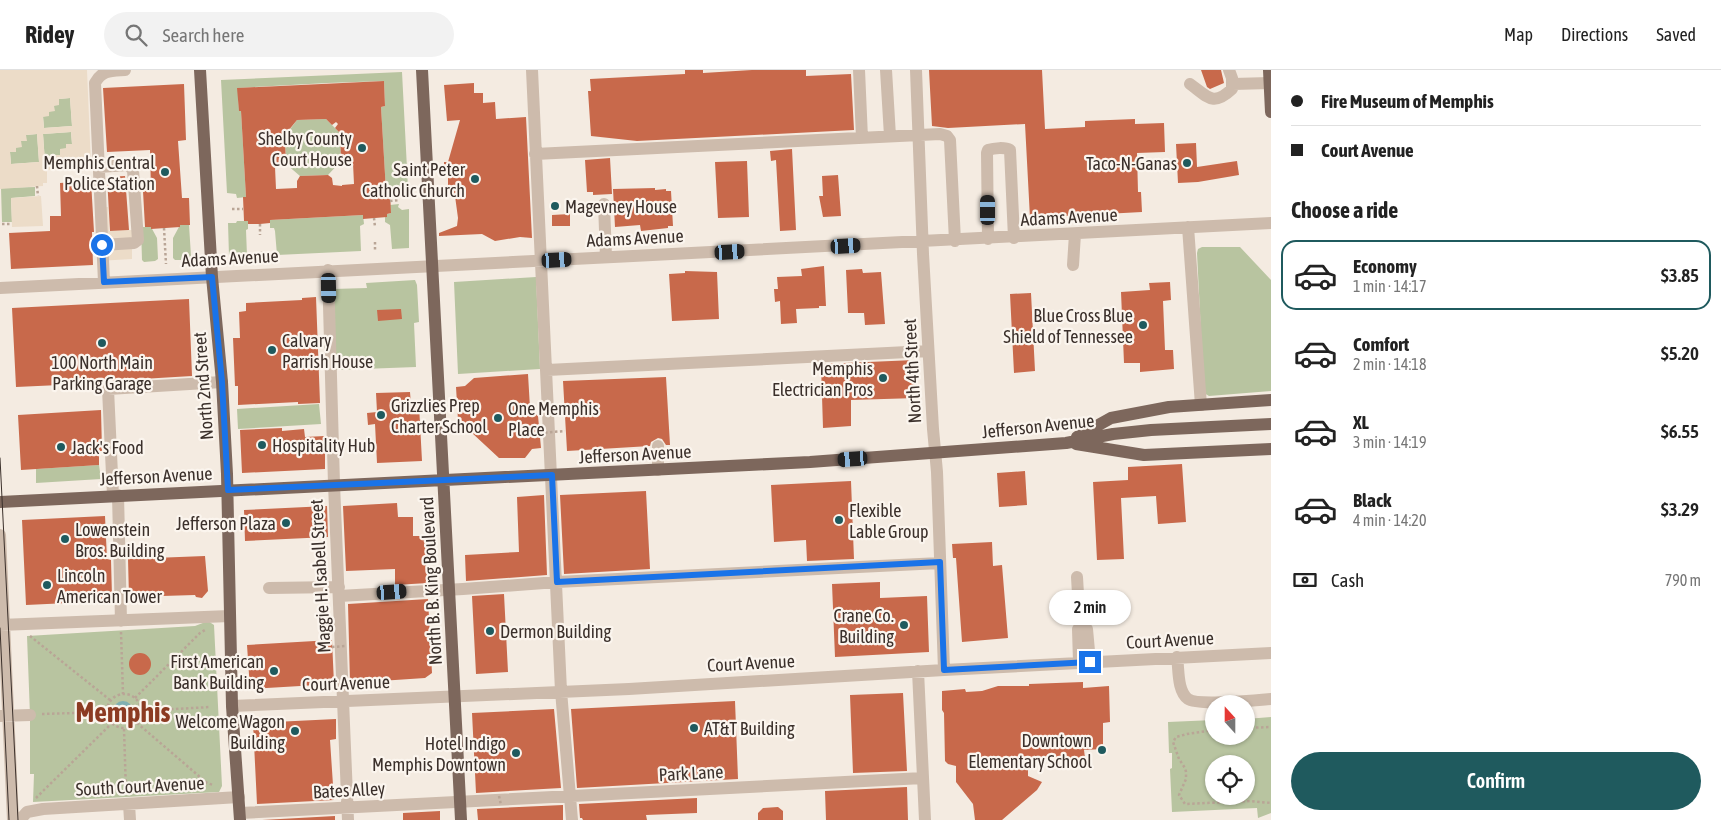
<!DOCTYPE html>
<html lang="en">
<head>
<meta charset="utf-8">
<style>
  body { margin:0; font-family:"Asap Condensed",sans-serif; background:#f2f2f2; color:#222; height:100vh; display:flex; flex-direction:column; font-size:19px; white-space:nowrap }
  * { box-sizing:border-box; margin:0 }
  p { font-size:16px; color:#767676 }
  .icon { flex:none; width:28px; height:28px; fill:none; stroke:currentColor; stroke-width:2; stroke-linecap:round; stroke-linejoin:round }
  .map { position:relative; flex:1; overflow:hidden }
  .side { display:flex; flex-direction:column; background:#fff; width:450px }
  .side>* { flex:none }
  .hud { display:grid; align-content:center; height:110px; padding:0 20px; background:#fff }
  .needle { width:32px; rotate:339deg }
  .tools { position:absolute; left:1205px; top:625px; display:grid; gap:10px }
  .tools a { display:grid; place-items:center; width:50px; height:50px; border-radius:50%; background:#fff; box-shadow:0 1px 4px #0004; font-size:25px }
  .end { position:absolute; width:22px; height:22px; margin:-11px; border:6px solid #1a73e8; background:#fff; box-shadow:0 0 0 2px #fff }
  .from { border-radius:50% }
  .bubble { position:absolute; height:35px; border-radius:18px; background:#fff; box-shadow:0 1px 4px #0004; font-size:16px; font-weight:600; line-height:35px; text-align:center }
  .car { position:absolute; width:15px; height:30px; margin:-15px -8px; border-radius:6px; box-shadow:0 0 4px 1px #0007; background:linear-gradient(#222 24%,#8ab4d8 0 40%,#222 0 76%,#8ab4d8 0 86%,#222 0) }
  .hud b { display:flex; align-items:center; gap:18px; height:48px; font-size:19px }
  .hud b+b { border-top:1px solid #e0e0e0 }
  .hud i { width:12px; height:12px; background:#222 }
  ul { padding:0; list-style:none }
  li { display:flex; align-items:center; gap:15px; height:70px; margin:0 10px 8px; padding:0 10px; border:2px solid transparent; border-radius:15px }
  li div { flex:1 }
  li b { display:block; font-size:19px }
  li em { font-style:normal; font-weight:600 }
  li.on { border-color:#1f5a5e }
  li>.icon { width:45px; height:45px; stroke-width:1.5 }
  h2 { padding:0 20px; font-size:22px; line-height:60px }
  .pay { display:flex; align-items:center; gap:12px; height:55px; padding:0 20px; font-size:19px }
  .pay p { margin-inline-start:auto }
  .button { display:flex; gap:10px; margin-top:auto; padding:10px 20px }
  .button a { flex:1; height:58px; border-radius:30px; background:#1f5a5e; color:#fff; font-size:20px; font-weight:600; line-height:58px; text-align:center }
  header { display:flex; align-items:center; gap:30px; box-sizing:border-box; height:70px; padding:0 25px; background:#fff; border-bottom:1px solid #e0e0e0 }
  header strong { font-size:24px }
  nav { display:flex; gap:28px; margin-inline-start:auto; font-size:18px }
  .search { width:350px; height:45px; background:#f2f2f2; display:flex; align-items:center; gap:12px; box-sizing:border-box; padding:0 18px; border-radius:28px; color:#767676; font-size:19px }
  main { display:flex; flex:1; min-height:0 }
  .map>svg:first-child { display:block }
  .green { fill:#b8c4a0; fill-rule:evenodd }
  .plaza { fill:#ecdcc8; fill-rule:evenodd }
  .water { fill:#7fb0b2 }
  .building { fill:#c8694b; fill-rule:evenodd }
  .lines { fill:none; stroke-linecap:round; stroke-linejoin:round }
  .path { stroke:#b9a596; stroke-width:2.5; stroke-dasharray:2.5 2.5; stroke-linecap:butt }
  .minor { stroke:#cdbbac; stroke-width:12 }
  .major { stroke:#7d675c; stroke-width:12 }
  .tram { stroke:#3b302b; stroke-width:1 }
  .path-bridge { stroke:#b9a596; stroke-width:2.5; stroke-dasharray:2.5 2.5; stroke-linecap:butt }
  .route { stroke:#1a73e8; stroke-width:6 }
  .poi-dot { fill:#1f5a5e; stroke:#fbf5ee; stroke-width:2 }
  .labels { text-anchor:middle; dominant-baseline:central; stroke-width:4.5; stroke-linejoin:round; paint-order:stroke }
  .poi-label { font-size:18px; fill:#3b302b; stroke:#fbf5ee; text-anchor:end }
  .street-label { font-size:18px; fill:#3b302b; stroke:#fbf5ee }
  .town-label { font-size:28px; font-weight:bold; fill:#8c3b22; stroke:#fbf5ee }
</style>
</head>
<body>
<header>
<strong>Ridey</strong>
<div class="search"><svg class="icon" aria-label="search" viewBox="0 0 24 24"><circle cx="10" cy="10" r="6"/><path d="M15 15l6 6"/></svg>Search here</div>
<nav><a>Map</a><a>Directions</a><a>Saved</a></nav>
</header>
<main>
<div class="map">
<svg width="1271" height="750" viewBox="0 0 1271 750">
  <rect width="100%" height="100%" fill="#f4ebe1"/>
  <path class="green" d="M402,2L408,118L400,119L398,121V124L390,125L386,121L381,37L385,36L384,11L327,13L238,18L239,41H241L246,127L237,128L236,124L227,123L221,10Z
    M70,28L72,56L44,58L43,46H49V42L59,29Z
    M326,49L340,63L341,91L328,105L300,106L286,94L285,66L297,50Z
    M71,62L72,74L56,91L45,92L43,64Z
    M37,64L39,92L11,94L10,82H16V77L26,65Z
    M35,117V126L11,128L12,152H2L1,118Z
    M399,134L398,137L402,140L409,139V178L392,179L390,155L385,152V147H387V144L391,143L390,135Z
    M363,145L364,154L360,156L361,181L277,185L275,161L274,158H270V150Z
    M237,151H248V159L246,160L247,186H229L228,153H236Z
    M180,155H189L191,186L189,190H175L173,188V168Z
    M141,157H151L157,168L158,189L155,191L144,192L142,190Z
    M1202,177H1240L1271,210V321L1209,326L1204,323L1197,183L1198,179Z
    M536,207L540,299L458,304L454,212Z
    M415,210L417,215L419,252L414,253L416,297L336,300L333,219L367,218L366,213Z
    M319,334L321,354L238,359L237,339Z
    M99,395L101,409L36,413V399Z
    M208,551L214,555L222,716L219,722L33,732L34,704H30V645L27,566L195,556Z
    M1271,647V743L1258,748L1257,738L1172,742L1170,699L1172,698V683H1169L1168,652L1214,650V666H1246V649ZM1214,694H1246V726H1214Z"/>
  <path class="plaza" d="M0,0H87L91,96L47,100V113H43V116L0,119ZM70,28L72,56L44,58L43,47L49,46V42L55,41L54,36L59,35V29ZM71,62L72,74H66V78L60,79V85H55L56,91L45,92L43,64ZM37,64L39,92L11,94L10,82H16V78L22,77L21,71H27L26,65Z
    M41,126L43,156L12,157L11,128Z
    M96,137H108L109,161L132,160V189L98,191Z"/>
  <path class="water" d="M113 641a10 10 0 1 1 20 0a10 10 0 1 1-20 0Z"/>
  <path class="building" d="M685,0H703V3L752,0H806V6L851,4L854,60L637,71L591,66L588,21H591L590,9L685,4Z
    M929,0H1042L1045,59L1085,57V51L1135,49V54L1164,53L1165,82L1137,83L1138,122H1141L1142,142L1030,148L1025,54L948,58L932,56Z
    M1201,0H1221L1224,13L1210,19L1207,17Z
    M384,11L385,36L381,37L386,121H390L391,143L387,144V147L363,149V145L270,150V153L260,154H248V151H244L243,127H246L241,41H239L237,18ZM326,49L332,55L336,52L338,54L335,58L340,63L341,91L345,93H353L354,114L342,115V116L333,115L332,108L328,105L300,106L297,111V118L276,119L275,97H282L286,94L285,70L281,65L284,66L297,50Z
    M474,13V23H483V33L495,32L496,49L526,47L532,168L520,167L495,171L482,164L439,166V163L457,156L458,148L455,126L448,120V107L444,104V92H448L460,50L447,51L444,15Z
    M184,14L186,70L178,71L182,128H189L190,155H180V157L151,159V157H145L143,121H151L150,80L107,82L103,18Z
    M1196,73L1197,97L1237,91L1239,105L1198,112L1178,113L1176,74Z
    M792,79L796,160L780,161L776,90L771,91L770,81Z
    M610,88L612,124L593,125V122H587L585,90Z
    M747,91L749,147L718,148L715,92Z
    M838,105L841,146L823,147L819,126H823L822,106Z
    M125,106L129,160L110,161L107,107Z
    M91,111L94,162H92L93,195L11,199L9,163L50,161V146H61L60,113Z
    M655,118V120L666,119V121H671L673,156H668V158L641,161L640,155L615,157L613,119Z
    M570,144V156H552V145Z
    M824,196L826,236H819V238L796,239L797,253L781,254L780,231L775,232L774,219H778L777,207L802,206L801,199Z
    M862,199L863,203L881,202L885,254L865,255L864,243H848L846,200Z
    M685,201L717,202L719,249L672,251L669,204L685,203Z
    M1170,212L1171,230L1163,231L1165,280H1173L1174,299L1140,302V293H1124L1121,222L1150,220L1149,213Z
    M1031,223L1035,301L1014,303L1010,224Z
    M316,227L320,333L298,334V332L238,335V316H235L233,268H240L239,242L246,241V233L302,230V228Z
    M189,229L192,306L108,311L103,313L16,317L12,238Z
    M401,239L402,249L378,251L377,240Z
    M915,290L917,328L851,330V356L823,358L821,294Z
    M528,304L530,338L538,346L541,378L532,379L525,388H499L458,350L456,317L465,316L474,308Z
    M666,307L670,375H666L662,369L658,368L651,372L650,376L567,381L563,311Z
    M410,322L411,335H419L422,391L377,393L375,354L368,355L367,343L377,342L376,323Z
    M101,340L102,381H99V395L21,400L18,345Z
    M282,358V361L304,359L305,367L325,366V399L242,403L240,360Z
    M1182,394L1186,452L1158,454L1156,426L1121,428L1124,489L1097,490L1093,412L1128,410V397Z
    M1025,401L1027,435L999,437L997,403Z
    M851,411L854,489L807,491L806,470L774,472L771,415Z
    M646,421L650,499L564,504L560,425Z
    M544,425L547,505L466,511L465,485L519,482L517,427Z
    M397,433L398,447H413V466H426L428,513L395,515V499L346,501L343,436Z
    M327,436L328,467L245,471L244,440Z
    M105,446L107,489L111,490L112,527H110V531L26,535L22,450Z
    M992,472L993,496L1002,495L1008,568L962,572L956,488H953L952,474Z
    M205,486L208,521L202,528L196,527L195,525L129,527L128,489Z
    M880,512V528L927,526L929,582L835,587L832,514Z
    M504,524L508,602L476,604L472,526Z
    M428,529L432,603L425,608L350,613L348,534Z
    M332,570L334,614L250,619L247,575Z
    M129 594a11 11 0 1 1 22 0a11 11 0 1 1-22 0Z
    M1083,612V618L1109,616L1110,652L1103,653V679L1084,680L1085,688L1026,690L1028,700V706L1042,712L1037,720L1002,750H975L973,734L956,712V696L948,694L945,691L944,643L942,640V621L965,619L966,622L982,621L998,616H1029V614Z
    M903,623L907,701L853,703L850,625Z
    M735,631L738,709L577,718L571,639Z
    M554,639L561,718L476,723L472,643Z
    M336,649V669L330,670L334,730L257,734L253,653Z
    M907,717L908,750H826L825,721Z
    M697,728V743L646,745L647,750H583L582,748H580L579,734Z
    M563,735V750H478L477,739Z
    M778,737L783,741V750H758V743L763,738Z
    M440,741V750H403V743Z
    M335,746V750H262Z"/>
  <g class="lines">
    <path class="path" d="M37,116L38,126
      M390,131L399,130
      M232,139H243
      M374,148L375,157
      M2,154H12
      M260,154V165
      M164,158L166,194
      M375,172V181
      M262,184V179
      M121,562L123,624
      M30,566L110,630
      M107 641a17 17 0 1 1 34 0a17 17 0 1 1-34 0Z
      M135,628L200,563L205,560
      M141,641L210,637
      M42,644L106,642
      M137,653L207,713L213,715
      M1246,658L1271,657
      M124,659L126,722
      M1214,660L1187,664L1176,667L1173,672L1179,689L1185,698L1186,702V709L1179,725L1185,734L1250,731L1271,733
      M36,728L111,654"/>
    <path class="minor" d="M532,0L561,621L572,750
      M859,0L862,68
      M886,0L890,66
      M916,0L923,184L933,359L937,402L944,600
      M1190,14C1208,27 1213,37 1232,19V8L1229,0
      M1233,14L1270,13
      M535,84L940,64L947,66L950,70L955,171
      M99,97L128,95L133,100L138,170L134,173L102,175
      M604,134L606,187
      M1188,157L1201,335
      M988,169L987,83L988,80C994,78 1005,77 1010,80L1014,168
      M1073,195L1075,164
      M328,200L334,414L348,750
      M104,212L95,13C102,0 111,1 125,0
      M0,218C424,195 847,177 1271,153
      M547,300L928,281
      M658,376V400
      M118,425L121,551
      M113,426L108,319L222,312
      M0,465L13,750
      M1077,507L1080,559
      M269,518L339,517
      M339,526L463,519L557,512L940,493
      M0,555L230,546
      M1078,559L1079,592
      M1087,559L1090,592
      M1177,587C1179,599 1177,621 1188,629C1198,636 1256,630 1271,629
      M918,601L925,750
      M232,636L629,619L944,600L1271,583
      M0,646L30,645
      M129,734L130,750
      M240,743L923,708
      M20,750L27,742L43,739L239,727"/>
    <path class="major" d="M200,0L212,207L222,312L227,404L232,636L240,750
      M422,0L461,750
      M1269,0L1271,42
      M1077,367L1111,348L1169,337L1271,330
      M1076,374L1144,385L1271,379
      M0,432L810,392L1066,373L1113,364L1151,360L1271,354"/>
    <path class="tram" d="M0,388L18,750
      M0,558L9,750"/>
    <path class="path-bridge" d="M540,363L565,361
      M332,577L346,576
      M499,726L501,735"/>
  </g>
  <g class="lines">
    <path class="route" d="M102,175L104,212L212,207L222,312L228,420L552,405L557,512L940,492L944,600L1090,592"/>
  </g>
  <g class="poi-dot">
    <circle cx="362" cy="78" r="5"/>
    <circle cx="1187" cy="93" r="5"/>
    <circle cx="165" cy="102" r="5"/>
    <circle cx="475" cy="109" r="5"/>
    <circle cx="555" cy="136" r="5"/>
    <circle cx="1143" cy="255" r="5"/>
    <circle cx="102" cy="273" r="5"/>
    <circle cx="272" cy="280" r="5"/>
    <circle cx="883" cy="308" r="5"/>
    <circle cx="381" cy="345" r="5"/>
    <circle cx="498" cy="348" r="5"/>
    <circle cx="262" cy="375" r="5"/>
    <circle cx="61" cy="377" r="5"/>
    <circle cx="839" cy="450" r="5"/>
    <circle cx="286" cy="453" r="5"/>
    <circle cx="65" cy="469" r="5"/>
    <circle cx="47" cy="515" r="5"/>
    <circle cx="904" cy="555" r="5"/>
    <circle cx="490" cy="561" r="5"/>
    <circle cx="274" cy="601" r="5"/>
    <circle cx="694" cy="658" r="5"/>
    <circle cx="295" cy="661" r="5"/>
    <circle cx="1102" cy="680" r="5"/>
    <circle cx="516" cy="683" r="5"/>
  </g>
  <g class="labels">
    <g class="poi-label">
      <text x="352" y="68">Shelby County<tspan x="352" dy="21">Court House</tspan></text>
      <text x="155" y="92">Memphis Central<tspan x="155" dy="21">Police Station</tspan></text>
      <text x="1177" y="93">Taco-N-Ganas</text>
      <text x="465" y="99">Saint Peter<tspan x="465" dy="21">Catholic Church</tspan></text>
      <text x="565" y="136" text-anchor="start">Magevney House</text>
      <text x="1133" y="245">Blue Cross Blue<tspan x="1133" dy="21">Shield of Tennessee</tspan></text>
      <text x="282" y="270" text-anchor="start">Calvary<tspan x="282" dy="21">Parrish House</tspan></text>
      <text x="102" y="292" text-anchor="middle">100 North Main<tspan x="102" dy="21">Parking Garage</tspan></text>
      <text x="873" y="298">Memphis<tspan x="873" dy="21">Electrician Pros</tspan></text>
      <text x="391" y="335" text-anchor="start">Grizzlies Prep<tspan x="391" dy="21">Charter School</tspan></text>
      <text x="508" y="338" text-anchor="start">One Memphis<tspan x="508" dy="21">Place</tspan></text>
      <text x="272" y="375" text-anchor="start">Hospitality Hub</text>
      <text x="71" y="377" text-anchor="start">Jack's Food</text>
      <text x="849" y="440" text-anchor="start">Flexible<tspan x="849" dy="21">Lable Group</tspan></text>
      <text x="276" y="453">Jefferson Plaza</text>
      <text x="75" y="459" text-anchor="start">Lowenstein<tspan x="75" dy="21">Bros. Building</tspan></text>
      <text x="57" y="505" text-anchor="start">Lincoln<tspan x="57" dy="21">American Tower</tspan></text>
      <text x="894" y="545">Crane Co.<tspan x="894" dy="21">Building</tspan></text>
      <text x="500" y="561" text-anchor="start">Dermon Building</text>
      <text x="264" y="591">First American<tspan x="264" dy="21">Bank Building</tspan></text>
      <text x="285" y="651">Welcome Wagon<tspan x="285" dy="21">Building</tspan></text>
      <text x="704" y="658" text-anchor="start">AT&amp;T Building</text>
      <text x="1092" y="670">Downtown<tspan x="1092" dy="21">Elementary School</tspan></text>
      <text x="506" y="673">Hotel Indigo<tspan x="506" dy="21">Memphis Downtown</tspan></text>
    </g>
    <g class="street-label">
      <text transform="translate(1069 147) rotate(-3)">Adams Avenue</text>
      <text transform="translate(635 168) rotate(-3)">Adams Avenue</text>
      <text transform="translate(230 188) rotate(-3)">Adams Avenue</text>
      <text transform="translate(912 301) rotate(-93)">North 4th Street</text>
      <text transform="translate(203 316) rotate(-94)">North 2nd Street</text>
      <text transform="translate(1038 356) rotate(-6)">Jefferson Avenue</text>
      <text transform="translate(635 384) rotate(-3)">Jefferson Avenue</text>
      <text transform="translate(156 406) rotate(-3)">Jefferson Avenue</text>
      <text transform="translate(320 506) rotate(-93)">Maggie H. Isabell Street</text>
      <text transform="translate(431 511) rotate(-93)">North B. B. King Boulevard</text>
      <text transform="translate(1170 570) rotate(-3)">Court Avenue</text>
      <text transform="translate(751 593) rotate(-3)">Court Avenue</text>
      <text transform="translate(346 613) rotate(-2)">Court Avenue</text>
      <text transform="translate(691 703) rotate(-3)">Park Lane</text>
      <text transform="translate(140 716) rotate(-3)">South Court Avenue</text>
      <text transform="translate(349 720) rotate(-3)">Bates Alley</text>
    </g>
    <g class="town-label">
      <text x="123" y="642">Memphis</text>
    </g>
  </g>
</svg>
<div class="tools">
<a><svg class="needle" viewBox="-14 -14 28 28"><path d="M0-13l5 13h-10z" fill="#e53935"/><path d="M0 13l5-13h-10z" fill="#767676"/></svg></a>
<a><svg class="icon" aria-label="locate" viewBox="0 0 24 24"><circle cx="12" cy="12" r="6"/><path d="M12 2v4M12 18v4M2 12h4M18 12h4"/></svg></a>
</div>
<i class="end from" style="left:102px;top:175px"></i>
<i class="end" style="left:1090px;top:592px"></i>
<div class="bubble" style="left:1049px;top:520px;width:82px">2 min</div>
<i class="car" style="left:988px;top:140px;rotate:0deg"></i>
<i class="car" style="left:846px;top:176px;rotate:87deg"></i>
<i class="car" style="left:730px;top:182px;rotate:87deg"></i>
<i class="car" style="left:557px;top:190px;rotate:87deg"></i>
<i class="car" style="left:329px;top:218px;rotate:179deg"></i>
<i class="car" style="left:853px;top:389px;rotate:266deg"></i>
<i class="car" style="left:392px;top:522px;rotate:86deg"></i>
</div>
<section class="side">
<div class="hud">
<b><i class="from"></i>Fire Museum of Memphis</b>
<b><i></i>Court Avenue</b>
</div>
<h2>Choose a ride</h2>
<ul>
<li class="on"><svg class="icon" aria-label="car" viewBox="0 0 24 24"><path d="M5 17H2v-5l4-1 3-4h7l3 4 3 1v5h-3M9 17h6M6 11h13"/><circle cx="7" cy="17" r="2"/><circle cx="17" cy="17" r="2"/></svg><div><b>Economy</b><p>1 min · 14:17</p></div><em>$3.85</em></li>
<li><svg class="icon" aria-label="car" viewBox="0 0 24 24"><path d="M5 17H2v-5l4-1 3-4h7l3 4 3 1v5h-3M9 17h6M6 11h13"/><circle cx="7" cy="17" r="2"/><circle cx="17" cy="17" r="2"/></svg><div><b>Comfort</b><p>2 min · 14:18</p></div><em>$5.20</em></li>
<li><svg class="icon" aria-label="car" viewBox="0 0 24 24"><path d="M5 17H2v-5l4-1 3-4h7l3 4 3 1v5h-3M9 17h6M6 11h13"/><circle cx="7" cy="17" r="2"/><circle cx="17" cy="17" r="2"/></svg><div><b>XL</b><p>3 min · 14:19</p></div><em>$6.55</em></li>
<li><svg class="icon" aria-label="car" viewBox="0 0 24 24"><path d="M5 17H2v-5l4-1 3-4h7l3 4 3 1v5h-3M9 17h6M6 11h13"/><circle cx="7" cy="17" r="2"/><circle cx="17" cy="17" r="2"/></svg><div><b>Black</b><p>4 min · 14:20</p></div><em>$3.29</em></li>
</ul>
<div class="pay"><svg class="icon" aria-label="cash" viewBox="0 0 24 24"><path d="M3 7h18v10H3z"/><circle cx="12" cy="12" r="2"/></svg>Cash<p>790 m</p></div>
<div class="button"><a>Confirm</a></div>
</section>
</main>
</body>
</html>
